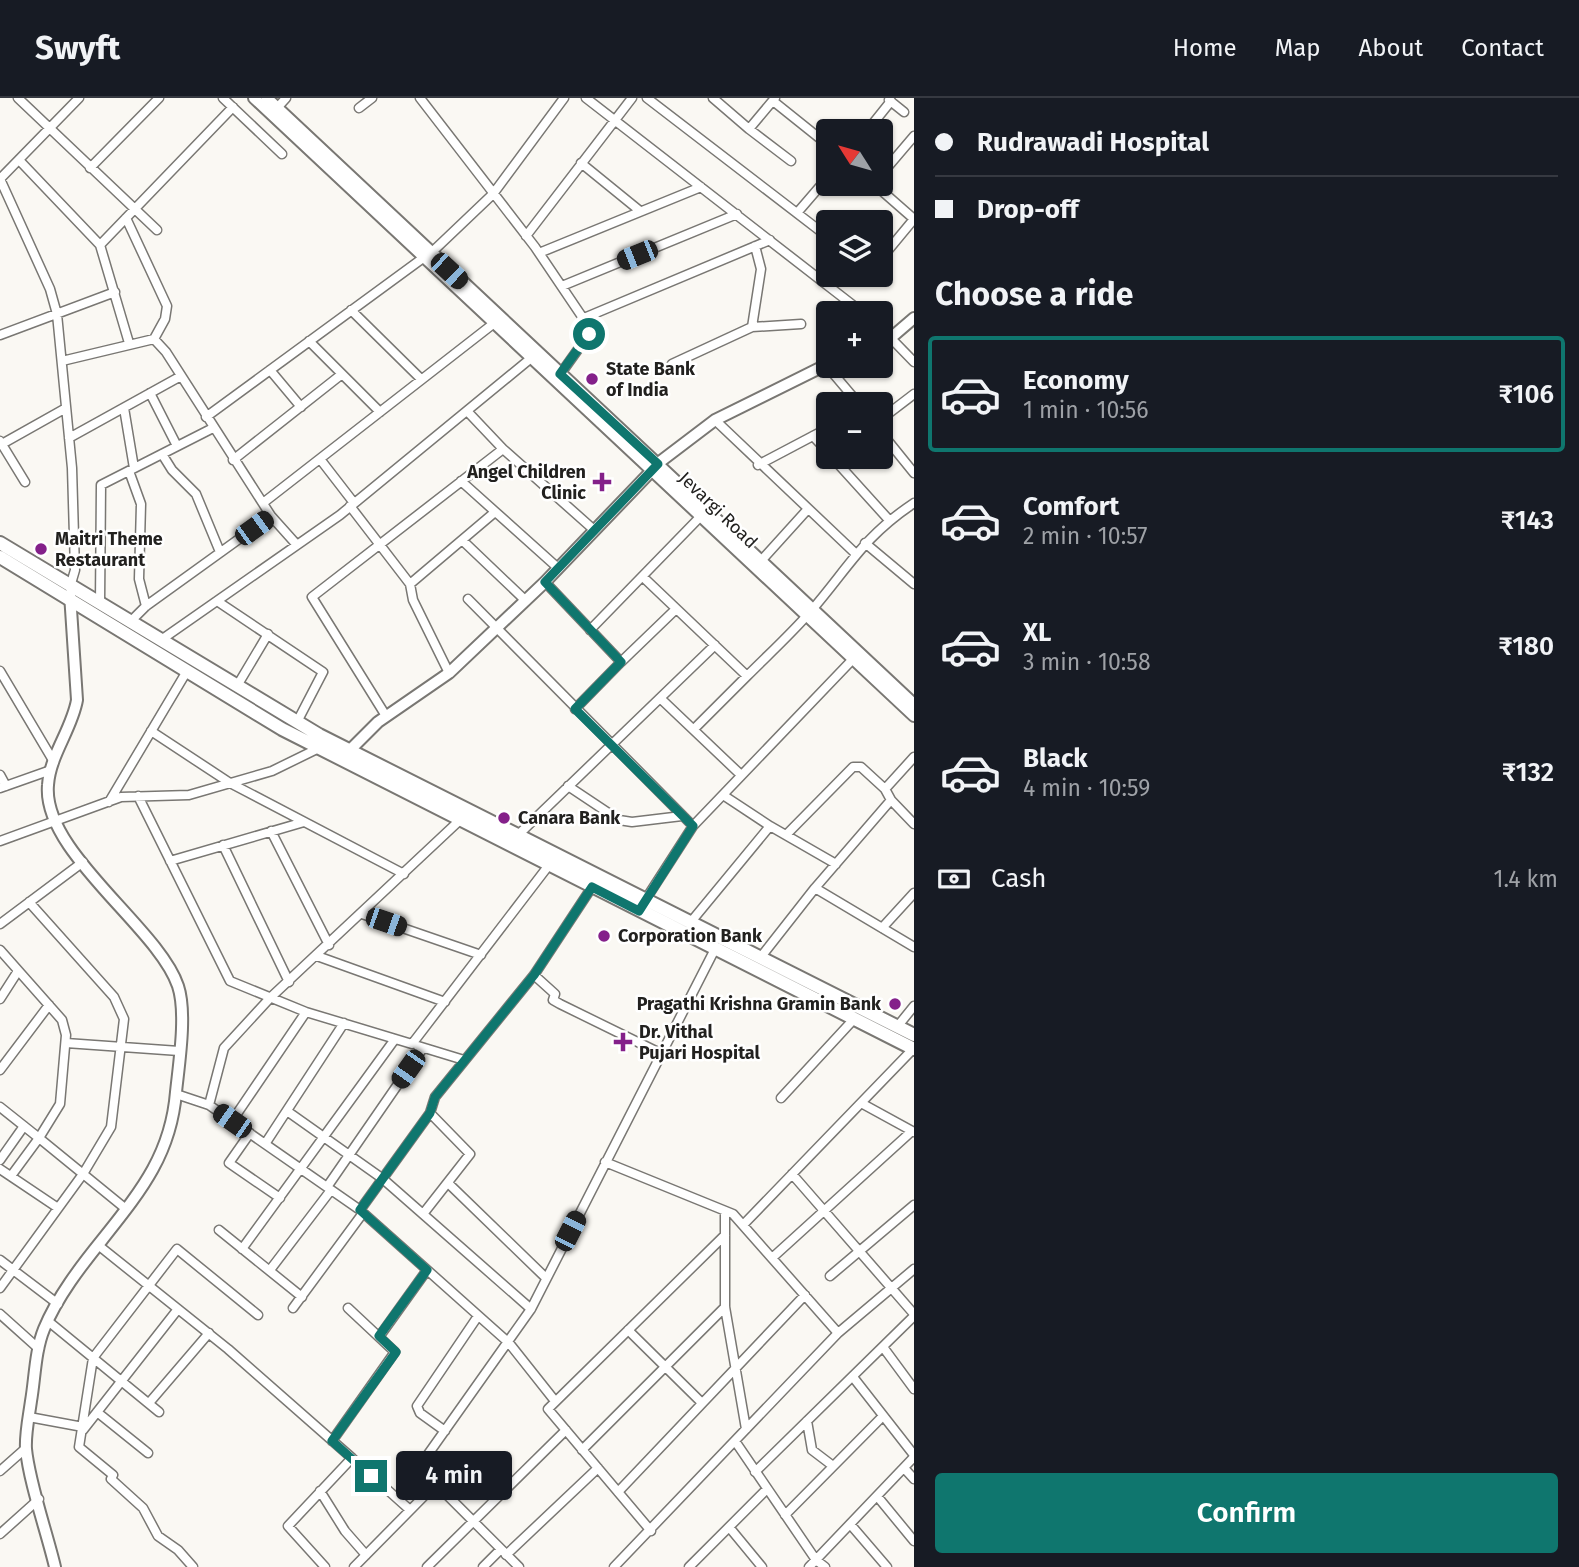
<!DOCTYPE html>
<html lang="en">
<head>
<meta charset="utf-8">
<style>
  body { margin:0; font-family:"Fira Sans",sans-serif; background:#242831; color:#f1f3f6; height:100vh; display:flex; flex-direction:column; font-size:26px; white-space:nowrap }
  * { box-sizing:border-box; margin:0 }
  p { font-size:23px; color:#9ea1a6 }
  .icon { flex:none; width:38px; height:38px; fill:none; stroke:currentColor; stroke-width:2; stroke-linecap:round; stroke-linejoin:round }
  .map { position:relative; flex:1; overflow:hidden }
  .side { display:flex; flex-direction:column; background:#171b24; width:665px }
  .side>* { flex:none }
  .top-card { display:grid; align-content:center; height:154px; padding:0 21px; background:#171b24 }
  .needle { width:46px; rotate:307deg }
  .tools { position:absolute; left:816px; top:21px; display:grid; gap:14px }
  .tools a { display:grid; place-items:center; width:77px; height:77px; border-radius:7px; background:#171b24; box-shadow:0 2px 5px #0004; font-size:35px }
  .end { position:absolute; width:32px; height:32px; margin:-16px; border:9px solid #0f766e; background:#fff; box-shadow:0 0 0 4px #fff }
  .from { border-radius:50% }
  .bubble { position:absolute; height:49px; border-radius:7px; background:#171b24; box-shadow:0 2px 5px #0004; font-size:23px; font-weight:600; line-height:49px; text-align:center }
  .car { position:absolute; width:21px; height:42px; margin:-21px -10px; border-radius:9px; box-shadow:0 0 5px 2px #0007; background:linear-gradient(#222 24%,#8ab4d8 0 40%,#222 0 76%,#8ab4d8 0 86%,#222 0) }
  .top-card b { display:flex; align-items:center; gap:24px; height:66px; font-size:26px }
  .top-card b+b { border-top:2px solid #363941 }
  .top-card i { width:18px; height:18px; background:#f1f3f6 }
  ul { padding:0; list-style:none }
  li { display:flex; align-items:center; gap:21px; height:116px; margin:0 14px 10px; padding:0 7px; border:4px solid transparent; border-radius:7px }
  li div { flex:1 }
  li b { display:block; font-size:26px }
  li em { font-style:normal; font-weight:600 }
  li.selected { border-color:#0f766e }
  li>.icon { width:63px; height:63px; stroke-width:1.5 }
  h2 { padding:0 21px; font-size:32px; line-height:84px }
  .pay { display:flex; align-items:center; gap:18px; height:77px; padding:0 21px; font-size:26px }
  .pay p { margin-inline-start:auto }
  .cta { display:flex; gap:14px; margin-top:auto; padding:14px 21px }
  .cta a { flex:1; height:80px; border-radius:7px; background:#0f766e; color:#fff; font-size:28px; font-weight:600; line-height:80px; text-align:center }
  header { display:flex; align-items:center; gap:42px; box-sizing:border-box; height:98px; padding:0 35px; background:#171b24; border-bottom:2px solid #363941 }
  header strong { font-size:33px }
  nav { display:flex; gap:38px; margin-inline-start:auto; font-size:24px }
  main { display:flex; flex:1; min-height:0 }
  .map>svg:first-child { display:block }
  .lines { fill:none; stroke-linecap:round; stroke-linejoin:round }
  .street-casing { stroke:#797773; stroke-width:11 }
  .secondary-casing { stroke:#797773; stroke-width:14 }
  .primary-casing { stroke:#797773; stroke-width:16 }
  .street { stroke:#fff; stroke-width:8 }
  .secondary { stroke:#fff; stroke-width:10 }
  .primary { stroke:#fff; stroke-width:12 }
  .route { stroke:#0f766e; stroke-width:9 }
  .poi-dot { fill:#84208a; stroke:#fff; stroke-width:2.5 }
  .labels { text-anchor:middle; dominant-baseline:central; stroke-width:5; stroke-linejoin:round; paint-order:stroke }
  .poi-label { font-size:18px; font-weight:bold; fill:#22211f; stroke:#fff; text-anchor:start }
  .street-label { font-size:18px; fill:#22211f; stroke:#fff }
</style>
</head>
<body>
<header>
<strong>Swyft</strong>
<nav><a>Home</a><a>Map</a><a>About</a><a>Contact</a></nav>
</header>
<main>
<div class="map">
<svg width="914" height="1469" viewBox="0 0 914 1469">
  <rect width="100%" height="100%" fill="#faf8f3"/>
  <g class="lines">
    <g class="street-casing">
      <path id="street" d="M18,0L157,132
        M223,0L282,56
        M420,0L535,149L589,229V236L559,278
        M586,0L863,215
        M647,0L828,139
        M713,0L749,31L775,0
        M889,2L904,14
        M773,3L828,47
        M277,10L286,0
        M359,10L372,0
        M749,31L791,63
        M867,33L891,3
        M19,62L100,147L233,9
        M581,65L640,113
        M90,70L159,0
        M880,78L914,38
        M0,81L50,191L57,216L72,370L75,472L70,489
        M0,81L79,0
        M874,86L914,121
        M797,115L828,79
        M126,120L167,208L165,221L154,241
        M526,138L632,0
        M100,147L129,245
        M539,155L701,89
        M430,156L493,96L564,0
        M880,162L914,121
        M562,188L737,116
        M351,212L421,281
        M584,220L770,142
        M752,229L761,171L755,148
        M880,229L914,264
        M0,237L115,194
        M309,243L380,314
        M62,263L154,241L166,254L271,418L146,508L130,524
        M672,266L752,229L801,226
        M826,267L859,306
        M270,272L301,309
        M150,295L177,348
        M124,310L134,370
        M206,319L423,160
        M715,322L855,455
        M880,322L914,296
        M880,333L914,375
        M813,338L828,354
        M69,340L181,278
        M0,343L25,384
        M2,346L66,310
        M503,351L593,431
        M162,356L172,372L196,396L220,454
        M832,359L889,422
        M320,361L354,405
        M233,362L342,276
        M758,367L828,330
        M129,373L141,406L139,481L146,508
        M461,383L558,470
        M263,405L493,226
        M350,408L410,486L495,414
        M271,418L297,447
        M462,442L526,503
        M865,445L914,486
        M760,464L807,412
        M643,479L747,578C768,557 791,536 811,513C849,469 863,439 914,405
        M545,484L621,564L575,611
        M410,486L413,502L449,575
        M468,501L693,728
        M217,503L323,574L297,624
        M100,506L101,387L213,330
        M590,532L700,419
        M161,542L340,417L530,261
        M621,564L676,511
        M0,573L54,664
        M237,588L268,536
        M660,600L741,677
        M386,618L312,499L503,351L467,313
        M694,631L747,578
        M151,633L230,685L404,776
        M0,677L6,688
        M568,688L619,722L632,724L682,718
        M0,690L51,672
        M138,698L230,883L306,914L412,946L549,767
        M891,702L914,726
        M109,704L187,573
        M770,728L836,766
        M271,733L329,847
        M786,737L853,669H861L885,691
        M517,738L715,547
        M0,743L121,699L189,697L272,673L319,650
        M223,747L289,884
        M170,763L304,724
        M815,790L914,849
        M644,804L693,728L853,561
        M362,816L481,857
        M690,825L770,728L723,697
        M0,826L83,764
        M882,830L914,795
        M0,852L62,922L66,937L60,1006L39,1040L126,1111
        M317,858L445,904
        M760,860L815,790L891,702L885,691L914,659
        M534,877L555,896L553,902L560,906L662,956
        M0,901L18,873
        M897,929L914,908
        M66,945L179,953
        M418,948L464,962
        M0,972L49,907
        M176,996L209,1007L360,1112L509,1245L555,1303
        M781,1000L854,921
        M861,1005L914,1034
        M209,1007L224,950L270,900L460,722
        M0,1009L39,1040L11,1078
        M287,1013L383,1081L531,1211
        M232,1023L306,914
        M250,1035L229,1065L280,1100
        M265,1046L344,925
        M0,1062L24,1028
        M605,1064L733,1116L838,1235
        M0,1071L58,1110
        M792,1076L914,1216
        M448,1085L546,1180
        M327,1089L423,950
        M360,1112L430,1015L435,999L534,877L592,789
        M725,1113V1209L746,1331
        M423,1116L470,1056L430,1015
        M743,1127L913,951
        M219,1132L302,1199
        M98,1147L228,1251L352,1360L288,1428L325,1469
        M242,1151L395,941
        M772,1160L912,1033
        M0,1162L58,1206
        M270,1172L331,1092
        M830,1178L914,1107
        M0,1190L83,1076L111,1029L124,921L114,899L29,804
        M293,1210L363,1115
        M0,1216L39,1251
        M48,1223L159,1314
        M628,1232L702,1305
        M379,1239L427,1172
        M883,1249L914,1291
        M853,1279L914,1357
        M149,1305L209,1235
        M97,1314L148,1355
        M29,1319L83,1329
        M807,1323L812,1352L833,1368
        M83,1332L178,1211
        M445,1333L420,1315L417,1308L478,1218
        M332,1343L395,1254L348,1210
        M735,1343L816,1462L825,1469
        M582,1352L725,1209
        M352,1360L410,1412
        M904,1370L914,1381
        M0,1373L26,1350
        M755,1374L914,1218
        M320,1393L345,1433L366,1457
        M618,1394L805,1197
        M877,1398L914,1443
        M785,1417L883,1318
        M850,1426L887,1469
        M729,1429L762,1469
        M651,1433L548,1311L725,1137
        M0,1436L39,1401
        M506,1457L598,1370
        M193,1469L178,1452L158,1438L143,1410L111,1381L113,1377L79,1349L93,1260L177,1151L258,1217
        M354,1469L436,1386
        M427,1469L566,1332
        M483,1469L501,1451
        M519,1469L419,1369L531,1211L715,851
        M614,1469L838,1235L914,1171
        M689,1469L767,1391
        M809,1469L914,1359"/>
    </g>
    <g class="secondary-casing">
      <path id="secondary" d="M254,0L914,618
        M267,0L914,606
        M880,243L893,238L914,220
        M345,657L378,624L449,575L545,484L661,363L715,322L828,266
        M55,1469C47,1435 29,1384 26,1351C25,1336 29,1318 31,1303C35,1280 35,1253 44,1231C57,1199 81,1168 102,1142C140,1094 171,1057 176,994C179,965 187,915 178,888C158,829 42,754 48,687C50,657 72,631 77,602L70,496"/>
    </g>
    <g class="primary-casing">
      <path id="primary" d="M0,445L319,637L914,937
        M0,459L282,631L914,951"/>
    </g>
    <use href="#street" class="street"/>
    <use href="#secondary" class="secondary"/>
    <use href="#primary" class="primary"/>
  </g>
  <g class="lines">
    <path class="route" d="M371,1378L332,1343L396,1254L379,1238L427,1172L360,1112L430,1015L435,999L534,877L592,789L639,813L693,728L575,611L621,564L545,484L658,366L560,276L589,236"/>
  </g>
  <g class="poi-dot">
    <circle cx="592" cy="281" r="7"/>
    <path d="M598.5 373.5h7v7h7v7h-7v7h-7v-7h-7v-7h7z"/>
    <circle cx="41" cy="451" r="7"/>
    <circle cx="504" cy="720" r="7"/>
    <circle cx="604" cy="838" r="7"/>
    <circle cx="895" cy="906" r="7"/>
    <path d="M619.5 933.5h7v7h7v7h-7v7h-7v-7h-7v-7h7z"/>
  </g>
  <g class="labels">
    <g class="poi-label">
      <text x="606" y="271">State Bank<tspan x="606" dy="21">of India</tspan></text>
      <text x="586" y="374" text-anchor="end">Angel Children<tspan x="586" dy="21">Clinic</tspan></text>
      <text x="55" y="441">Maitri Theme<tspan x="55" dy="21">Restaurant</tspan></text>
      <text x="518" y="720">Canara Bank</text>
      <text x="618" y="838">Corporation Bank</text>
      <text x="881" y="906" text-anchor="end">Pragathi Krishna Gramin Bank</text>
      <text x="639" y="934">Dr. Vithal<tspan x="639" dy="21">Pujari Hospital</tspan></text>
    </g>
    <g class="street-label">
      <text transform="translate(718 412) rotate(44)">Jevargi Road</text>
    </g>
  </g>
</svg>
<div class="tools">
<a><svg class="needle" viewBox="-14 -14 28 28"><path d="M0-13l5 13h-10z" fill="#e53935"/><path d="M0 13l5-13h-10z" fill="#9ea1a6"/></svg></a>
<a><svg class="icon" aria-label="layers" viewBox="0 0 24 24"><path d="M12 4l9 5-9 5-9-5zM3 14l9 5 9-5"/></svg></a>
<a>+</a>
<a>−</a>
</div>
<i class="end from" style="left:589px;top:236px"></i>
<i class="end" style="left:371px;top:1378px"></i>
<div class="bubble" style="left:396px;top:1353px;width:116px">4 min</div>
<i class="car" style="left:637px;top:157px;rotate:248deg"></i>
<i class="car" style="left:449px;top:173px;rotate:133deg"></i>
<i class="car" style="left:254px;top:430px;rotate:54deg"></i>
<i class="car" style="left:386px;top:824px;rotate:109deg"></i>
<i class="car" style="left:408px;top:971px;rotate:215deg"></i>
<i class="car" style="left:232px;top:1023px;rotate:305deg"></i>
<i class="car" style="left:570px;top:1133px;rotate:27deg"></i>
</div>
<section class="side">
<div class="top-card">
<b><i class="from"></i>Rudrawadi Hospital</b>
<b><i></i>Drop-off</b>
</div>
<h2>Choose a ride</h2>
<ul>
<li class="selected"><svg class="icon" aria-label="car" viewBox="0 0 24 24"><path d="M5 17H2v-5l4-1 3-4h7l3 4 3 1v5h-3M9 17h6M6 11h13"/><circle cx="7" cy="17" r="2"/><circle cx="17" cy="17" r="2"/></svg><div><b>Economy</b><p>1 min · 10:56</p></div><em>₹106</em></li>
<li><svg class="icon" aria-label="car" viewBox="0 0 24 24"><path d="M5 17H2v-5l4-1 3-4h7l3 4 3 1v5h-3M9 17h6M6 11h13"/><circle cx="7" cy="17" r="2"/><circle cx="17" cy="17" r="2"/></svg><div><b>Comfort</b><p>2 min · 10:57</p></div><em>₹143</em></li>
<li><svg class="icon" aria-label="car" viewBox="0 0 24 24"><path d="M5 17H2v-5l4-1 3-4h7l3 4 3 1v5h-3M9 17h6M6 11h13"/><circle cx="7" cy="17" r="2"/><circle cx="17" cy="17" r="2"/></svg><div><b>XL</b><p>3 min · 10:58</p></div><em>₹180</em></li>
<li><svg class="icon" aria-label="car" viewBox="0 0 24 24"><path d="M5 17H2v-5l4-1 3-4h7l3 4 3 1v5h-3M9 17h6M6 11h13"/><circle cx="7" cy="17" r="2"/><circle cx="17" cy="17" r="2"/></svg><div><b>Black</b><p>4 min · 10:59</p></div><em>₹132</em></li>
</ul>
<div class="pay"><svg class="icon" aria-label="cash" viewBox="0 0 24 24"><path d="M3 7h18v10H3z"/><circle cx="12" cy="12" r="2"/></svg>Cash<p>1.4 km</p></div>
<div class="cta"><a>Confirm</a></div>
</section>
</main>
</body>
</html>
